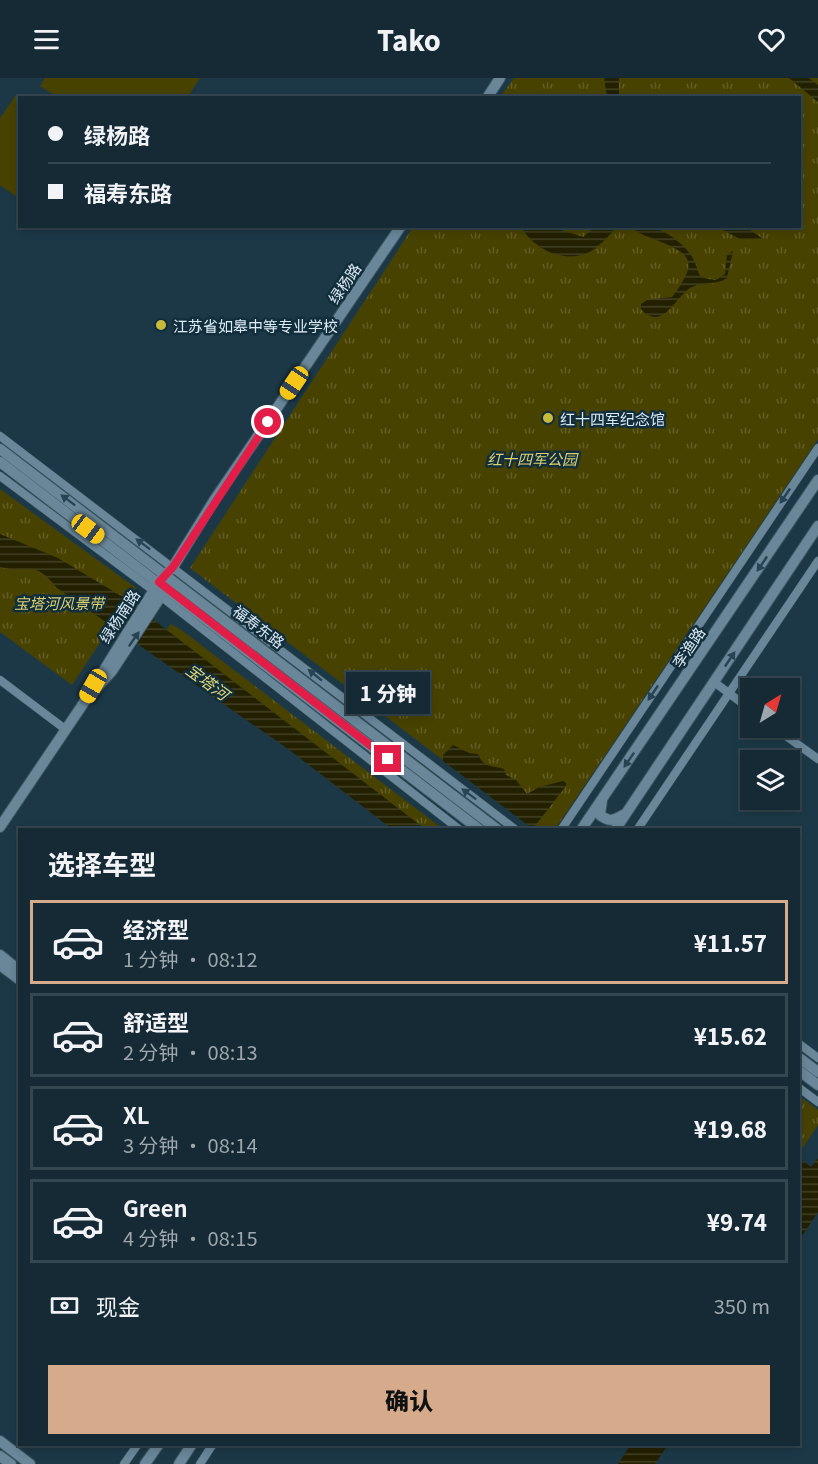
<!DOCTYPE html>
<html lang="zh">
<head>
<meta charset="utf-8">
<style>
  body { margin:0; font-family:Georgia,"Noto Sans SC",serif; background:#1e323d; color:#f1f3f6; height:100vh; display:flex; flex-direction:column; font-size:22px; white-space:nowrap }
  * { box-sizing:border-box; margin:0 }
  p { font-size:20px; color:#9da7ad }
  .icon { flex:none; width:33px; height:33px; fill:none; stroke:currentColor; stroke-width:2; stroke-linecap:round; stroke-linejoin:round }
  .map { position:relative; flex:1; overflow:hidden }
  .panel { position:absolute; left:18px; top:750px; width:782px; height:618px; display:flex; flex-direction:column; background:#152a35; border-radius:0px; box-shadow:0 3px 9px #0003,0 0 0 2px #344650 }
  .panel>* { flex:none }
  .banner { position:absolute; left:18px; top:18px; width:783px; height:132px; border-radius:0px; box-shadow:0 3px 9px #0003,0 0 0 2px #344650; display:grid; align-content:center; height:132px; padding:0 30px; background:#152a35 }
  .needle { width:39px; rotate:37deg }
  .tools { position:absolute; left:740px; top:600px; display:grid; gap:12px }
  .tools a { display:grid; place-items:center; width:60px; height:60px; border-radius:0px; background:#152a35; box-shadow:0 3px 9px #0003,0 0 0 2px #344650; font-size:30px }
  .end { position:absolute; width:27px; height:27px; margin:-14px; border:8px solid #e11d48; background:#fff; box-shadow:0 0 0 3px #fff }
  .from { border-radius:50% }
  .bubble { position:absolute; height:42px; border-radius:0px; background:#152a35; box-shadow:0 3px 9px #0003,0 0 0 2px #344650; font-size:20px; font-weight:800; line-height:42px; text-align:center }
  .car { position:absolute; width:18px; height:36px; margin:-18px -9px; border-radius:8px; box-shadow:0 0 4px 2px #0007; background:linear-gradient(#f5c518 24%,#345 0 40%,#f5c518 0 76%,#345 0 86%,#f5c518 0) }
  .banner b { display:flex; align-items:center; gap:21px; height:57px; font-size:22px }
  .banner b+b { border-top:2px solid #344650 }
  .banner i { width:15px; height:15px; background:#f1f3f6 }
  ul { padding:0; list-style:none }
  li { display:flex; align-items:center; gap:18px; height:84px; margin:0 12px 9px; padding:0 18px; border:3px solid #344650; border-radius:0px }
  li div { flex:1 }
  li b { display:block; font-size:22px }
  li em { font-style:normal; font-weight:800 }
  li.on { border-color:#d6ab8b }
  li>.icon { width:54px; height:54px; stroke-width:1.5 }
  h2 { padding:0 30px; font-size:27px; line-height:72px }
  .pay { display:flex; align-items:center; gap:15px; height:66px; padding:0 30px; font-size:22px }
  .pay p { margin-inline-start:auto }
  .action { display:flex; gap:12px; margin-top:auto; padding:12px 30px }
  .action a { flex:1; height:69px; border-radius:0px; background:#d6ab8b; color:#111; font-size:24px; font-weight:800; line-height:69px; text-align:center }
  header { display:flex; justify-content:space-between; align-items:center; height:78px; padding:0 30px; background:#152a35; font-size:27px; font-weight:800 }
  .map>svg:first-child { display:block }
  .park { fill:url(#park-tufts) }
  .pitch { fill:#484201 }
  .water { fill:url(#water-rules) }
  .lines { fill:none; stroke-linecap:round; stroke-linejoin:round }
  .street-casing { stroke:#3b5461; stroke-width:9 }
  .secondary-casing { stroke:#3b5461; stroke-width:12 }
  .street { stroke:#698799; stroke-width:8 }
  .secondary { stroke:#698799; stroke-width:10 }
  .oneway { fill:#284454 }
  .route { stroke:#e11d48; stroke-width:8 }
  .poi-dot { fill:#c7bb3c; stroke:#122e3d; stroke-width:2 }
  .labels { text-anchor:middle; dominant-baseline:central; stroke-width:5; stroke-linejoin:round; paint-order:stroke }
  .street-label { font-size:15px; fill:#dbebf4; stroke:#122e3d }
  .poi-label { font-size:15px; fill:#dbebf4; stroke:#122e3d; text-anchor:start }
  .park-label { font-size:15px; font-style:italic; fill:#d9d071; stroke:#122e3d }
  .water-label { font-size:16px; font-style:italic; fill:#e0d878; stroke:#122e3d }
</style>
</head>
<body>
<header><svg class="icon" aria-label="menu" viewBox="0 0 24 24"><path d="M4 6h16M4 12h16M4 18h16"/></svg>Tako<svg class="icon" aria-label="heart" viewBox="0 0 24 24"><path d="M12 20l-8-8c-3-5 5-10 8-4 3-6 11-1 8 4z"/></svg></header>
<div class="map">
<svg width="818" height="1386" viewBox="0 0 818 1386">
  <defs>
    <pattern id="park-tufts" width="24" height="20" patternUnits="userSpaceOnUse" patternTransform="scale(1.5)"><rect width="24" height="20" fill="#484201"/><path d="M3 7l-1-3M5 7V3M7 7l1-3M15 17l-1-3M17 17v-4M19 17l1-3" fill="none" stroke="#625d27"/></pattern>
    <pattern id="water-rules" width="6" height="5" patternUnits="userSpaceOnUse" patternTransform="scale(1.5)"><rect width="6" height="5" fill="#232000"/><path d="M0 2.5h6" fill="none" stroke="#424126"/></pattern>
  </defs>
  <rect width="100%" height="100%" fill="#1c3847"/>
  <path class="park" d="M514,0H818V361L558,747L552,751H534L190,490L413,149L800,148V20L500,19Z
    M0,411L136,510L72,607L0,554Z
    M171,546L180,551L443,751H425L166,552Z
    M798,1017L818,1032V1047L798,1077Z"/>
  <path class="pitch" d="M45,0H200L187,20L57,19L40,8Z
    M16,17L20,19V114L17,119L0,107V40Z"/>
  <path class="water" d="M604,0H619V19H607Z
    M789,0H809L818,7V24Z
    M525,148L552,149L583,159L595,149H617C610,156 602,166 593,172C570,187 537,174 523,152Z
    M625,149C632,148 641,147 649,148C663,151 685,166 692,179C702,194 692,200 716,202L725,196L727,177L733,173L727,200C716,208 701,203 690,210C674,221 662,254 641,231V226L647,222L672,219C704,178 686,174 646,158C638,155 633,149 625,149Z
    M717,149H746L763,161H740Z
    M0,456L58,480L128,522L425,751H392L288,671L57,510C33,480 29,496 0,489Z
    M453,667L469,675L478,676C484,690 490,687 504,691L506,697L516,702L527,716L539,709L563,703L566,705V708L535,748H529L443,683V677Z
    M798,1079L811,1089L818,1080V1134L798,1164V1109L801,1103L798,1101Z
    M631,1366H668V1367L655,1386H618Z"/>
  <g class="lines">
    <g class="street-casing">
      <path id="street" d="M0,358L516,752
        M0,398L154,513L460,752
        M0,602L65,651
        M714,604L750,631
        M775,650L818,681
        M561,752L818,370
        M637,752L818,483
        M798,965L818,980
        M798,1009L818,1024
        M124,1386L138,1366
        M200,1386L213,1366"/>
    </g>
    <g class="secondary-casing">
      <path id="secondary" d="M487,20L500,0
        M0,371L498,752
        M0,384L480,752
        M96,611L112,593L169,506
        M602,722L600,737C609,744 613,743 623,737
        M0,749L81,629L159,504L173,489L215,421L401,148
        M581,752L818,402
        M615,752L818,448
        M0,877L20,893
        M0,887L20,902
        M798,979L818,994
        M798,992L818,1007
        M0,1363L30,1386
        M0,1378L11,1386
        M145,1386L159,1366
        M179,1386L192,1366"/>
    </g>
    <use href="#street" class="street"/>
    <use href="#secondary" class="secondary"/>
  </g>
  <defs><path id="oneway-solid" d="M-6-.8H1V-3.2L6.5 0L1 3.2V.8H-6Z" transform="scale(1.5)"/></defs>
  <g class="oneway">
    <use href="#oneway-solid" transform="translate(785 418) rotate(124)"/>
    <use href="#oneway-solid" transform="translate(68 422) rotate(-143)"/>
    <use href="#oneway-solid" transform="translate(143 466) rotate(-143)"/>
    <use href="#oneway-solid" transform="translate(762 486) rotate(124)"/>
    <use href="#oneway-solid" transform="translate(134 561) rotate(-55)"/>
    <use href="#oneway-solid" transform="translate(730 581) rotate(-56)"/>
    <use href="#oneway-solid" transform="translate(315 597) rotate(-141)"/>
    <use href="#oneway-solid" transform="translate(653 615) rotate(124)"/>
    <use href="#oneway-solid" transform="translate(629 682) rotate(125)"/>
    <use href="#oneway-solid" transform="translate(469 716) rotate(-143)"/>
  </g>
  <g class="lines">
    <path class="route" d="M268,344L173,489L159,504L388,681"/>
  </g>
  <g class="poi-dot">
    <circle cx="161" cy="247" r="6"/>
    <circle cx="548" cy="340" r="6"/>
  </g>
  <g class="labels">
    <g class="street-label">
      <text transform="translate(344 205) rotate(-56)">绿杨路</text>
      <text transform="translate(119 538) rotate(-57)">绿杨南路</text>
      <text transform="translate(259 548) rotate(37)">福寿东路</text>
      <text transform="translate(688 569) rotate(-56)">李渔路</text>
    </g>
    <g class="poi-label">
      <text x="173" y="247">江苏省如皋中等专业学校</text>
      <text x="560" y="340">红十四军纪念馆</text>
    </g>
    <g class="park-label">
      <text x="532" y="380">红十四军公园</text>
      <text x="59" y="524">宝塔河风景带</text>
    </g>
    <g class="water-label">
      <text transform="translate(208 603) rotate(37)">宝塔河</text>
    </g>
  </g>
</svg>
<div class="tools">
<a><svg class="needle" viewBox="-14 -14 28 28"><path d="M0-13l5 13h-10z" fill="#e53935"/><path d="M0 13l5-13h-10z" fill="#9da7ad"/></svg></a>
<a><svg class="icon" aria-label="layers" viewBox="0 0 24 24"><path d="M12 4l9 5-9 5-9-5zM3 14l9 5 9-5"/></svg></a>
</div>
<i class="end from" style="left:268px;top:344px"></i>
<i class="end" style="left:388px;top:681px"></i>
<div class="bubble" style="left:346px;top:594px;width:84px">1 分钟</div>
<i class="car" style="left:294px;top:305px;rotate:214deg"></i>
<i class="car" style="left:88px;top:451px;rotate:127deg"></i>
<i class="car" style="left:93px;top:608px;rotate:210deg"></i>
<div class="banner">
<b><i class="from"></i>绿杨路</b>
<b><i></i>福寿东路</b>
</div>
<section class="panel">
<h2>选择车型</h2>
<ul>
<li class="on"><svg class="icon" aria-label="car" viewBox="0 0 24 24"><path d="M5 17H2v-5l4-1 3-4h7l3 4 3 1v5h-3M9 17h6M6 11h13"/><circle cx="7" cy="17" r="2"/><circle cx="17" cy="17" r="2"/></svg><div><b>经济型</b><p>1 分钟 · 08:12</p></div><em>¥11.57</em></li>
<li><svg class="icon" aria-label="car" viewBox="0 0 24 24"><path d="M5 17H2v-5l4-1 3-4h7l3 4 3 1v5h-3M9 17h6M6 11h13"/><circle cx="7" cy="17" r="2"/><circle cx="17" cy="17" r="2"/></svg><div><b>舒适型</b><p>2 分钟 · 08:13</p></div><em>¥15.62</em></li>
<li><svg class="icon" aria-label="car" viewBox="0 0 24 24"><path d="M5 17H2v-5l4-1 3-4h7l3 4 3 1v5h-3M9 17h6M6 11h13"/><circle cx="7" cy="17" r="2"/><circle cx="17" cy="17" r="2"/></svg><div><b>XL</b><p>3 分钟 · 08:14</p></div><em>¥19.68</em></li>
<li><svg class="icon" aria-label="car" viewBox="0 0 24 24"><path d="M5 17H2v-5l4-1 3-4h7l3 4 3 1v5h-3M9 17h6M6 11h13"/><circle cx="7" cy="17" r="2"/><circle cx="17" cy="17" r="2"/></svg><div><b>Green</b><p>4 分钟 · 08:15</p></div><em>¥9.74</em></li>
</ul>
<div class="pay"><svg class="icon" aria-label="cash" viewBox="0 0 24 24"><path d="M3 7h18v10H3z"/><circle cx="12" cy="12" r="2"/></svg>现金<p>350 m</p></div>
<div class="action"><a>确认</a></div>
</section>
</div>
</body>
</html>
